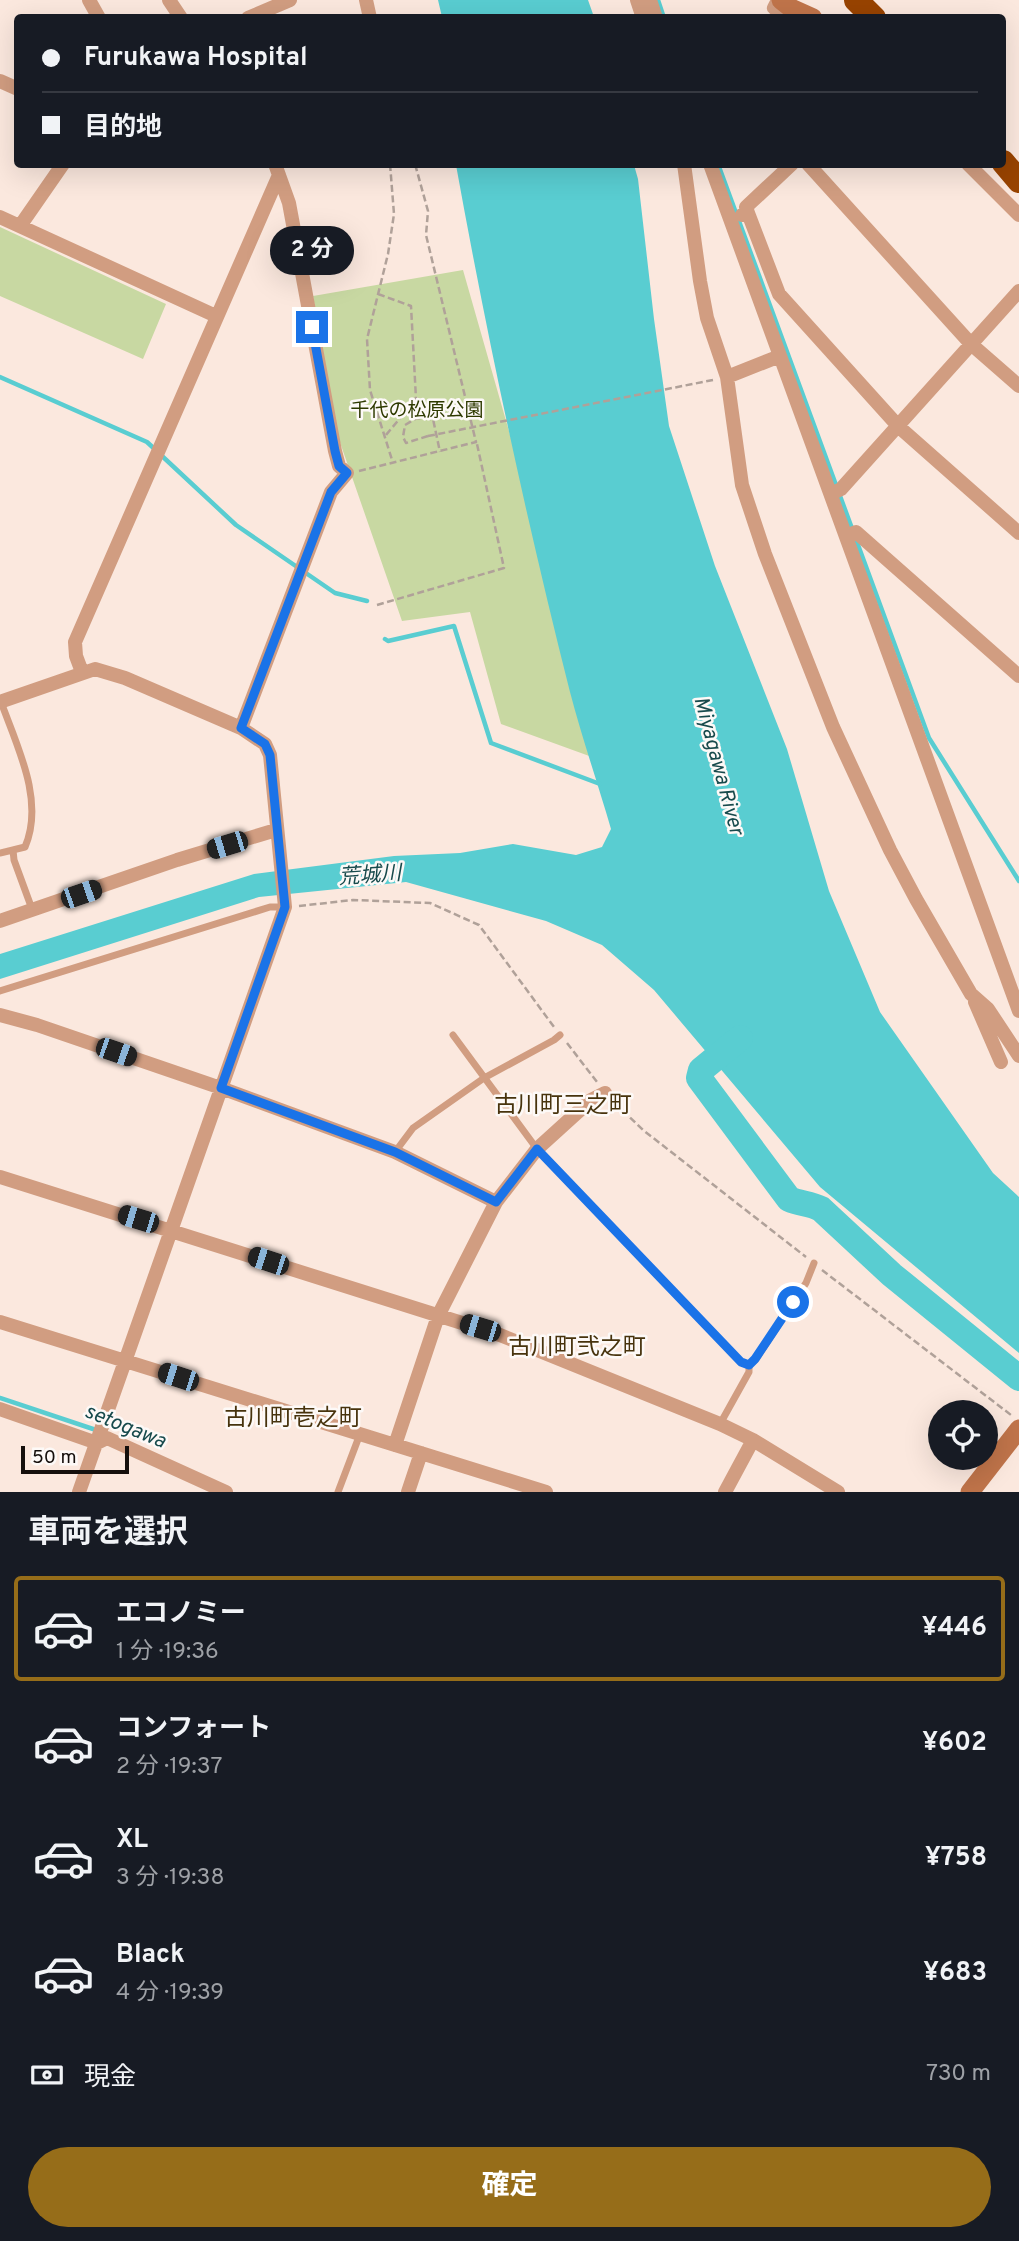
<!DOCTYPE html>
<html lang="ja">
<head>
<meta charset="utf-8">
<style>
  body { margin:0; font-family:Overpass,"Noto Sans JP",sans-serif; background:#20242c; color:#f1f3f6; height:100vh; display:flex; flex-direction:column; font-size:26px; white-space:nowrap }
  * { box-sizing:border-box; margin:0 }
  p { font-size:23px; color:#9ea1a6 }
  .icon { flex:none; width:38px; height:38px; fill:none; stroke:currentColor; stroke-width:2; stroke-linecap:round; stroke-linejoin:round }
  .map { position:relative; height:1492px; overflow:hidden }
  .sheet { display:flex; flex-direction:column; background:#171b24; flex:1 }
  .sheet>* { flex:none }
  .banner { position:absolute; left:14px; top:14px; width:992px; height:154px; border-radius:7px; box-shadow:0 7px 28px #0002; display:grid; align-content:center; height:154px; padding:0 28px; background:#171b24 }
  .buttons { position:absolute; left:928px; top:1400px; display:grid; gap:14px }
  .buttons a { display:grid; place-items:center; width:70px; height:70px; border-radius:50%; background:#171b24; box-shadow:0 7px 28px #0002; font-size:35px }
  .scale { position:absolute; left:21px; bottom:18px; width:108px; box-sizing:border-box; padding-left:7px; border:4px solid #150f0c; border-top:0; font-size:19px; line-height:24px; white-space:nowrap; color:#150f0c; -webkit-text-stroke:5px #fdf9f7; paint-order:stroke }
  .end { position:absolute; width:32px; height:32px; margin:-16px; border:9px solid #1a73e8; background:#fff; box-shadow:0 0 0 4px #fff }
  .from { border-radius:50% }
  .bubble { position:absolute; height:49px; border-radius:24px; background:#171b24; box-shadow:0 7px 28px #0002; font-size:23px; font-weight:700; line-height:49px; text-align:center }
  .car { position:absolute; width:21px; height:42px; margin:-21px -10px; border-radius:9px; box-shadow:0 0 5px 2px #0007; background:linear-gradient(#222 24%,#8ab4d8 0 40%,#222 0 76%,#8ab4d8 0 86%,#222 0) }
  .banner b { display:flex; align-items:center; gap:24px; height:66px; font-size:26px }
  .banner b+b { border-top:2px solid #363941 }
  .banner i { width:18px; height:18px; background:#f1f3f6 }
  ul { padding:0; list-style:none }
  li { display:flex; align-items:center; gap:21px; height:105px; margin:0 14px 10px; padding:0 14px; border:4px solid transparent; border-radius:7px }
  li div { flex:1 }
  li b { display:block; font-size:26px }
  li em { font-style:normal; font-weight:700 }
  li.selected { border-color:#966d19 }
  li>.icon { width:63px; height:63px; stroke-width:1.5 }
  h2 { padding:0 28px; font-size:32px; line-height:84px }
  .pay { display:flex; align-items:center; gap:18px; height:77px; padding:0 28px; font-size:26px }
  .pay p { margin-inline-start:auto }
  .button { display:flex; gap:14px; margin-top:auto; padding:14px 28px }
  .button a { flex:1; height:80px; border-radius:42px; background:#966d19; color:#fff; font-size:28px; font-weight:700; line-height:80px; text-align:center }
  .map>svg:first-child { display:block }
  .green { fill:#c8d8a2 }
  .water { fill:#59cdd1 }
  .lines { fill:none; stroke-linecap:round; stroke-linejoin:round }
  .stream { stroke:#59cdd1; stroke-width:4.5 }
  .river { stroke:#59cdd1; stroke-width:26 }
  .path { stroke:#b0a199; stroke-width:2.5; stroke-dasharray:7 3.5; stroke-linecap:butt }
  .lane { stroke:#d19d81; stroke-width:7 }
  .street { stroke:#d19d81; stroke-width:14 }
  .secondary { stroke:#c0744a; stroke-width:19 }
  .highway { stroke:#984300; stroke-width:24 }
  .path-bridge { stroke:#b0a199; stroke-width:2.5; stroke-dasharray:7 3.5; stroke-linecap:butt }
  .route { stroke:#1a73e8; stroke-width:9 }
  .labels { text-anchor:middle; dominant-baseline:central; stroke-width:5; stroke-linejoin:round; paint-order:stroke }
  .park-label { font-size:19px; fill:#2e3a00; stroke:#fdf9f7 }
  .water-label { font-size:21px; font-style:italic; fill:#174a4c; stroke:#fdf9f7 }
  .quarter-label { font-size:23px; fill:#47330d; stroke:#fdf9f7 }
</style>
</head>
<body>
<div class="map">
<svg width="1019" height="1492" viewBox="0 0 1019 1492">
  <rect width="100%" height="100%" fill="#fbe8de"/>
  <path class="green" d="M0,227L166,304L143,359L0,296Z
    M463,270L603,761L501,724L470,612L402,621L335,428L313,296Z"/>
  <path class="water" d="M438,0H588L594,17H442Z
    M456,165H634L638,179L654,319L669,426L715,566L787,749L829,891L880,1012L993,1173L1019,1197V1353L820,1187L654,990L602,945L546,921L406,882L259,897L0,979V954L254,874L394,856L460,853L513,844L576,855L602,847L611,829C598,784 582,738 570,692C526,518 488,342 456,165Z"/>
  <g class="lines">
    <path class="stream" d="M658,0L664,18
      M718,164L929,738L1019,881
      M0,377L147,442L236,525L335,593L367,601
      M385,639L388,641L454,626L491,743L600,784
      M0,1398L99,1431"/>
    <path class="river" d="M740,1038L701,1070L699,1078L789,1199C800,1204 810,1203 821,1209L892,1275L1019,1378"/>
    <path class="path" d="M390,164L394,214L388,254L367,339L370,390L393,463
      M378,294L411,306L416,399L386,435
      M428,436L406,443L403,437L405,425L417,418L433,419L440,452
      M359,471L476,442L426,235L428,211L415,164
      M377,605L504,568L477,444
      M299,906L353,900L430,903L479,925L554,1027
      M567,1043L597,1082
      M615,1103L643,1130L806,1257
      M822,1270L1011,1415"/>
    <path class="lane" d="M13,850L14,860L32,909
      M0,853L25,847C45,801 17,746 1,702
      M0,991L270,907H284
      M453,1035L537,1149L741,1362L749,1365
      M395,1152L413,1128L484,1078L554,1040L560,1035
      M720,1424L749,1372V1365L756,1359L806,1283L814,1263
      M338,1492L360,1434"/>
    <path class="street" d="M89,0L99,18
      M169,0L181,18
      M366,0L370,18
      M637,0L643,18
      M650,0L656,18
      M778,0L774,8L787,18
      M248,18L290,0
      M0,81L18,89
      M684,164L700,281L707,318L727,377L742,485L765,554L833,727L890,850L916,899L971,994L988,1009L1019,1056
      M710,164L1019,1011
      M808,164L971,344L1019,386
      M968,164L1019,215
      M748,213L779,294L899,427L1019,533
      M742,215L748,213L746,207L792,164
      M0,217L216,316
      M20,226L63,164
      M727,377L780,356
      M831,494L841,489L1019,291
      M846,536L856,532L1019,676
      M82,672L76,656L75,642L279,175
      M0,702L95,669L125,678L241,728
      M0,921L177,860L276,830
      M975,1002L1001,1062
      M0,1015L37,1025L221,1088L395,1152L496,1202
      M0,1177L500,1335L720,1424L753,1440L838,1492
      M0,1322L546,1492
      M0,1409L97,1443L107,1438L226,1492
      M395,1445L438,1316L496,1202L537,1149L591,1100L605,1093
      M79,1492L285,907L270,755L265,744L241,728L331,492L347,473L339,466L335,451L289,203L275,164
      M408,1492L421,1453
      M725,1492L753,1440"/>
    <path class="secondary" d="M781,0L791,8L813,18
      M970,1492L1019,1429"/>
    <path class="highway" d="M856,0L874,18
      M1003,162L1019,181"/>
    <path class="path-bridge" d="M428,436L713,380"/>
  </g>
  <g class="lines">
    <path class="route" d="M312,327L335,451L339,466L347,473L331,492L241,728L265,744L270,755L285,907L221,1088L395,1152L496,1202L537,1149L741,1362L749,1365L755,1359L793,1302"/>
  </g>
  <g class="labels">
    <g class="park-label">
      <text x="417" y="411">千代の松原公園</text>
    </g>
    <g class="water-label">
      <text transform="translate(718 766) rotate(75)">Miyagawa River</text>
      <text transform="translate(370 876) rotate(-4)">荒城川</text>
      <text transform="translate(125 1427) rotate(22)">setogawa</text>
    </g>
    <g class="quarter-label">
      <text x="563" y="1106">古川町三之町</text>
      <text x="577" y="1348">古川町弐之町</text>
      <text x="293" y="1419">古川町壱之町</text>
    </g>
  </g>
</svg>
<div class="buttons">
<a><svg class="icon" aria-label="locate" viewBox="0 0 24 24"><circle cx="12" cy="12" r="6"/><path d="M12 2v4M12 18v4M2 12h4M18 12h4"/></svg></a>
</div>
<div class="scale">50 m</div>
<i class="end from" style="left:793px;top:1302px"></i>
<i class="end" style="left:312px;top:327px"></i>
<div class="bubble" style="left:270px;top:226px;width:84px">2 分</div>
<i class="car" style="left:227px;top:845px;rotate:253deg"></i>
<i class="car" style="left:81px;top:894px;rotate:71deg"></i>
<i class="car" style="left:116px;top:1052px;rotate:109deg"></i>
<i class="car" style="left:138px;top:1219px;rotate:287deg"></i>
<i class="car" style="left:268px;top:1261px;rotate:288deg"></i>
<i class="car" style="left:480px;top:1328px;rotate:287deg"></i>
<i class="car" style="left:178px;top:1377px;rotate:288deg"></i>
<div class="banner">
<b><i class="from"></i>Furukawa Hospital</b>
<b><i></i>目的地</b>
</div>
</div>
<section class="sheet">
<h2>車両を選択</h2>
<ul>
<li class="selected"><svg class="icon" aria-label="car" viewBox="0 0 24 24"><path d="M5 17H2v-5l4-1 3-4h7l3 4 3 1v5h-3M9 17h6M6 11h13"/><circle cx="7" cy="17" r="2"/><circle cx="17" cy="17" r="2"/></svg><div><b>エコノミー</b><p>1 分 · 19:36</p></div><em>¥446</em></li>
<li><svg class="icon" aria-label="car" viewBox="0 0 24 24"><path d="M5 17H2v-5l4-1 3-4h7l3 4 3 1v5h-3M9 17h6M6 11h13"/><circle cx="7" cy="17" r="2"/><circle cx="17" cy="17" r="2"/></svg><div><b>コンフォート</b><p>2 分 · 19:37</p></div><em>¥602</em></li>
<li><svg class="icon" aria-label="car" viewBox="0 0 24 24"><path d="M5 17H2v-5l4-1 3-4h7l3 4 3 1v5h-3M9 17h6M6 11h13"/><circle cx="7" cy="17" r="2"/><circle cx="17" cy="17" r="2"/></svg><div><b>XL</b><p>3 分 · 19:38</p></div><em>¥758</em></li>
<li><svg class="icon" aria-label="car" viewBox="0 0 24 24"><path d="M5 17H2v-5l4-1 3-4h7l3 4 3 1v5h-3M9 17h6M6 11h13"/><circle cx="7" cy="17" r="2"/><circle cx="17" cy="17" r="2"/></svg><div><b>Black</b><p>4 分 · 19:39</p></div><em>¥683</em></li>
</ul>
<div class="pay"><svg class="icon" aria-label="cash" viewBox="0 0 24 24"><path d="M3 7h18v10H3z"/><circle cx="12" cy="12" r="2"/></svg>現金<p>730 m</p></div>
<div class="button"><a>確定</a></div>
</section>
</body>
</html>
